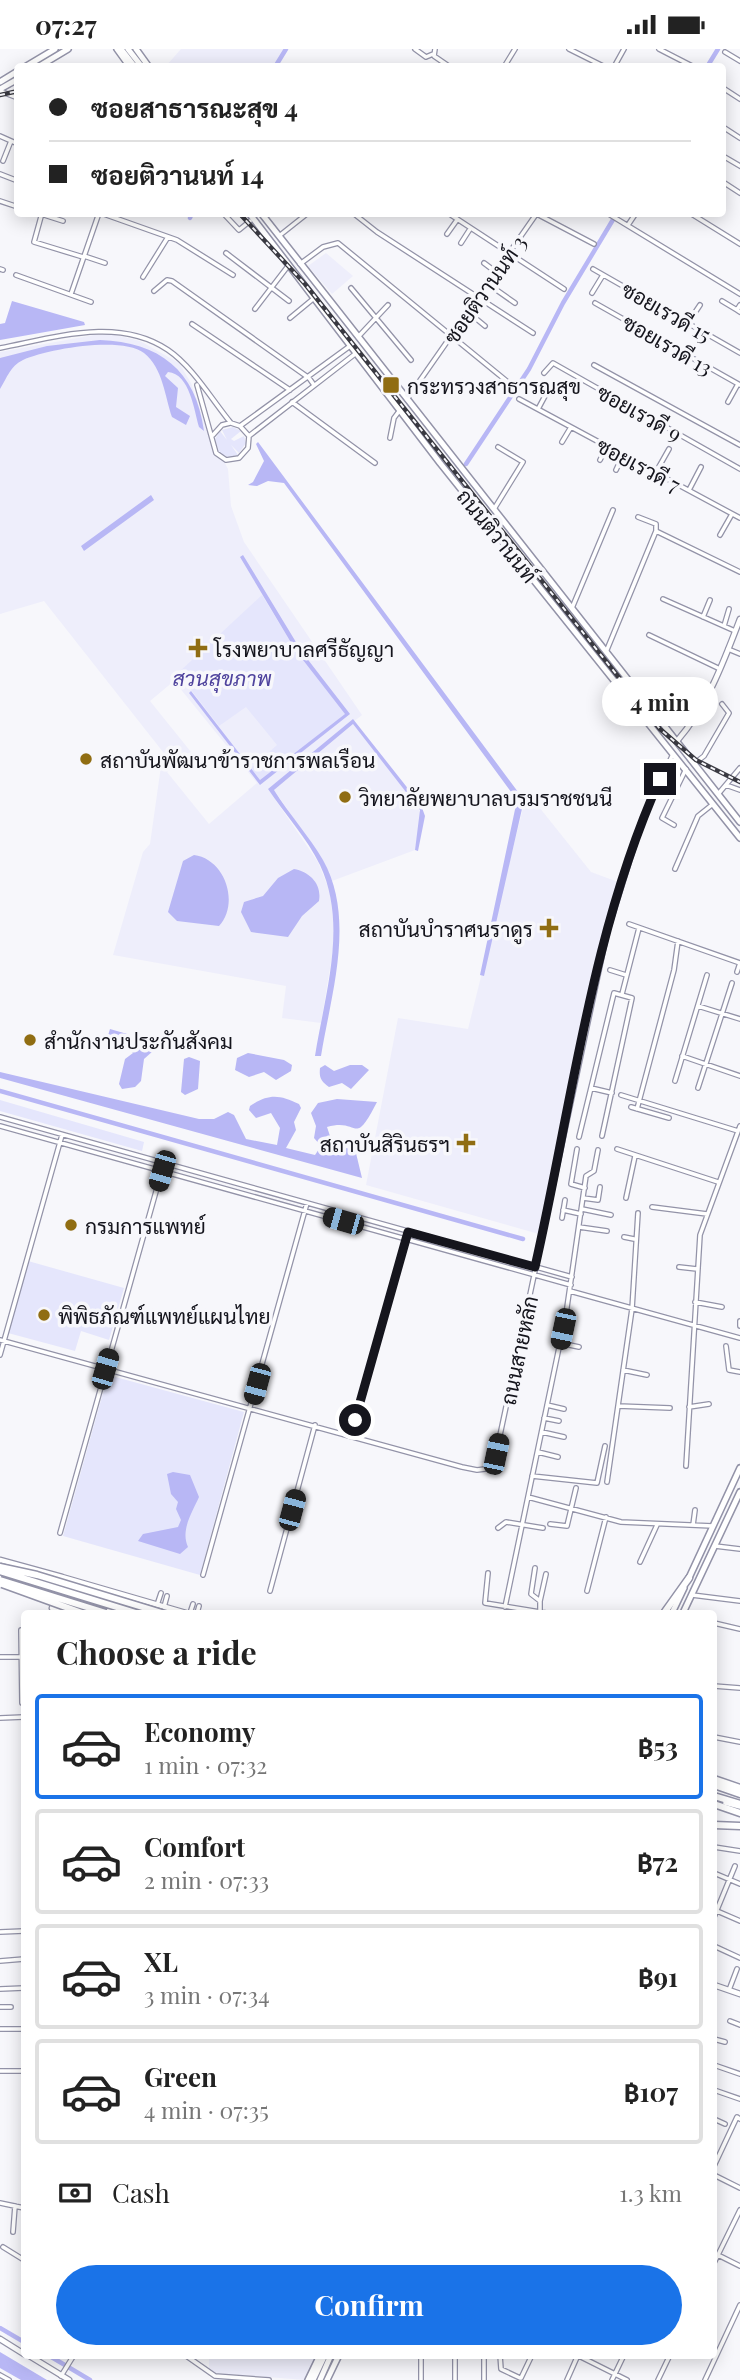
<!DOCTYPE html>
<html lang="en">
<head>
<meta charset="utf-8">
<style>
  body { margin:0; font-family:"Playfair Display",Sarabun,serif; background:#f2f2f2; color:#222; height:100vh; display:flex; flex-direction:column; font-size:26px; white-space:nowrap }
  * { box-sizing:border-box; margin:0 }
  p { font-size:23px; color:#767676 }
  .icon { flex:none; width:38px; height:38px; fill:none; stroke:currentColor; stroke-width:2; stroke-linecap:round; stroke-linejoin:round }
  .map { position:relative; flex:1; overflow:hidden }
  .sheet { position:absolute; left:21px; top:1561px; width:696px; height:749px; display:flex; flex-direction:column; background:#fff; border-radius:7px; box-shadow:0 4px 18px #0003 }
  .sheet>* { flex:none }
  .hud { position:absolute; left:14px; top:14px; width:712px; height:154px; border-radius:7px; box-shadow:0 4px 18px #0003; display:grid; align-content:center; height:154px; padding:0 35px; background:#fff }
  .end { position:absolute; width:32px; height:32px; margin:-16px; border:9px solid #15151d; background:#fff; box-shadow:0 0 0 4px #fff }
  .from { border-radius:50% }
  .bubble { position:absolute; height:49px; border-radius:24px; background:#fff; box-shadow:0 4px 18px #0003; font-size:23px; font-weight:700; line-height:49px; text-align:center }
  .car { position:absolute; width:21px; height:42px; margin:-21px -10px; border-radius:9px; box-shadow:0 0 5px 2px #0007; background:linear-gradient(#222 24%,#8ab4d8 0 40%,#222 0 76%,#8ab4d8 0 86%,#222 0) }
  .hud b { display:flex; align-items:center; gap:24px; height:66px; font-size:26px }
  .hud b+b { border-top:2px solid #e0e0e0 }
  .hud i { width:18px; height:18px; background:#222 }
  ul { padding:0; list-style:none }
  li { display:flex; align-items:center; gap:21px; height:105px; margin:0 14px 10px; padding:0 21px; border:4px solid #e0e0e0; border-radius:7px }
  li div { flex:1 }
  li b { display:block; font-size:26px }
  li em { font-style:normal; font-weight:700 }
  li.current { border-color:#1a73e8 }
  li>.icon { width:63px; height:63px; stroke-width:1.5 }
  h2 { padding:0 35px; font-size:32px; line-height:84px }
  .pay { display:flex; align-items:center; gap:18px; height:77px; padding:0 35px; font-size:26px }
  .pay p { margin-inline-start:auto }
  .button { display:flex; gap:14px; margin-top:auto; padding:14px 35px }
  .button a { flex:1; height:80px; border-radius:42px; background:#1a73e8; color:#fff; font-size:28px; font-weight:700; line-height:80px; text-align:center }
  .status { display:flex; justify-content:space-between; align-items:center; height:49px; padding:0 35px; background:#fff; direction:ltr }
  .status svg { height:19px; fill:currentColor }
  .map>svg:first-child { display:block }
  .built { fill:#eeeefb; fill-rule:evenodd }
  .green { fill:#e5e6fc }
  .water { fill:#b8b7f5 }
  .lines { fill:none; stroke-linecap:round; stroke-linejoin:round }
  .canal { stroke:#b8b7f5; stroke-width:4.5 }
  .minor-casing { stroke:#9393a8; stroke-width:6 }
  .tertiary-casing { stroke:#9393a8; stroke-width:7 }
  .secondary-casing { stroke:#9393a8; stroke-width:7 }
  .primary-casing { stroke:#9393a8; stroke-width:8 }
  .motorway-casing { stroke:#9393a8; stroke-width:9 }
  .minor { stroke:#fff; stroke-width:3.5 }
  .tertiary { stroke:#fff; stroke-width:4.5 }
  .secondary { stroke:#fff; stroke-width:4.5 }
  .primary { stroke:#fff; stroke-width:5 }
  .motorway { stroke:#fff; stroke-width:6 }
  .rail-casing { stroke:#393941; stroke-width:4.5 }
  .rail { stroke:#f7f7fb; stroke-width:2; stroke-dasharray:5; stroke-linecap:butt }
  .motorway-bridge-casing { stroke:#9393a8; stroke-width:9; stroke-linecap:butt }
  .motorway-bridge { stroke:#fff; stroke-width:6 }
  .route { stroke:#15151d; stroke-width:9 }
  .poi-dot { fill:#906d12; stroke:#f7f7fb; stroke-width:2.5 }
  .labels { text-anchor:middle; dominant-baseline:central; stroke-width:7; stroke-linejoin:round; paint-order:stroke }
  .street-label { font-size:21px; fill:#15151d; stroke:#f7f7fb }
  .poi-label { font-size:21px; fill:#15151d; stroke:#f7f7fb; text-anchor:start }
  .park-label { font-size:21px; font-style:italic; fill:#4f439d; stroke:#f7f7fb }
</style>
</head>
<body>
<div class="status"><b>07:27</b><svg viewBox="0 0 49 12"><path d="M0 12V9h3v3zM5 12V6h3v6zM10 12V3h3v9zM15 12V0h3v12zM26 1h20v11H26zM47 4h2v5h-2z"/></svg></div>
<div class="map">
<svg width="740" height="2331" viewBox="0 0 740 2331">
  <rect width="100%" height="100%" fill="#f7f7fb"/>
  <path class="built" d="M181,0H287L276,17H166Z
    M326,204L353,227L332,245L308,217Z
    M94,286H116L140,292L179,314L191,334L206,378L228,420L231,457L244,493L362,666L268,740L318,813L332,848L334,895L321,974L282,969L286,937L113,906L143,803L150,795L163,703L44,552L0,565V303ZM174,632L257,734L209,775L167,723L191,703L150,652Z
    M353,675L417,756L421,766L415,801L332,832L323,811L274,741Z
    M527,743L591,823L618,833L593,925L539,1185L366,1136L398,969L468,980Z
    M209,2307V2306L317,2307L305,2331L215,2324L209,2320Z"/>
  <path class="green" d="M233,378L241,382L231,390L234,392L244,387L246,394L239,404L231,396L238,406L229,408L220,405L215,390L220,382L227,391L222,381Z
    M262,546L296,602L346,665L260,731L251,719L277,696L246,658L219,677L178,624Z
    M0,1051L144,1093L142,1102L0,1062Z
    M28,1212L124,1239L109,1291L81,1282L75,1302L8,1284Z
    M108,1326L244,1363L200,1526L63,1487Z"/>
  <path class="water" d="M12,252L84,273L85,276L0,291V275L5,274Z
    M100,291C159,293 196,321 204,382L199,378C194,361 190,325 168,323L165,327L178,339L176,358L190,367L186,376L172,368C165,348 163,319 144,304C122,287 47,300 23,311C10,317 7,329 0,340V309L47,297Z
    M258,393L524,751L484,927L480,926L517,751L284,434L268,432L257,437L248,436L253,433L264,412L256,395Z
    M151,446L154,451L84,502L81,497Z
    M243,506L302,603L350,665L260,736L189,644L191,642L260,731L345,665L296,602L240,508Z
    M353,670L421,756L425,767L418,802L415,801L420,761L353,675L274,741C289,765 309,787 323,811C356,870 331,945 321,1007H315C325,944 348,876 320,816C307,789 284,764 268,740Z
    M194,806C225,810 240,854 219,877L177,872L168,863L183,812Z
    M294,820C310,823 322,835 319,852L302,867L288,888L251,883L241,863L244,853L263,847L278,829Z
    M110,980L141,989L154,985L162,994L144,1010L141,1032L135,1038L122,1040L119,1035L125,1010L133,1004L117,992L106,993Z
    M248,1004L284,1011L292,1016L291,1022L276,1031L264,1023L249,1028L235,1021L237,1009Z
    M189,1008L200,1012L198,1040L185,1046L181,1043L184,1010Z
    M325,1016L334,1022L350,1016H362L369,1021L351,1040L342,1034L329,1038C321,1032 319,1029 320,1019Z
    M0,1023L199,1070H214L228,1063L234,1066L246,1090L277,1096L280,1079L271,1064L256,1069L249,1061L250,1057C269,1044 280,1046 299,1055L301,1059L294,1073L296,1081L286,1099L315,1106L321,1097L314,1089L316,1077L311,1064L318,1054L337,1050L377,1053C353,1100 360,1068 327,1078L332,1093L345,1099L355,1100L362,1129L0,1029Z
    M173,1423L190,1426L199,1448C193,1462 180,1481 188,1498L180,1505L138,1492L143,1485L178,1478L181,1471L176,1460L178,1453L171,1445L167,1425Z
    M0,2303L47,2331H21L0,2319Z"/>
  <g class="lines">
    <path class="canal" d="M275,18L286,0
      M707,18L718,0
      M190,169L192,164
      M466,415L529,320L563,254L617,164
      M0,1042L523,1190
      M0,2279L24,2293
      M48,2306L90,2331"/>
    <g class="minor-casing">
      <path id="minor" d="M415,0L426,8L433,5
        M435,0L434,7L450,18
        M569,0L605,18
        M659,0L694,18
        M725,3L740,12
        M504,18L515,0
        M614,18L624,0
        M723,39L740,50
        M0,42L18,49
        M723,78L740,89
        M0,87L18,95
        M723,107L740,117
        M3,112L11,92
        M0,125L18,132
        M723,133L740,144
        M0,152L18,158
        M38,164L63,172
        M42,164L34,193L83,208
        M101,164L177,191L233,226
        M223,164L239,181L250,172
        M353,164L377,183L533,284
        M448,164L564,240
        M607,164L740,245
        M690,164L740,195
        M537,165L594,195
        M628,176L636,164
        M447,185L457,171
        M279,187L308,164
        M461,194L470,180
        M226,204L289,252
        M84,207L105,214
        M484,214L496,223
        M300,215L323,198L338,194L509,334
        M0,220L3,221
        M593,220L740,304
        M16,226L91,253
        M143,228L168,188
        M488,235L515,254
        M351,239L411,311
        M154,242L167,231L172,232L309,329L314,336
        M592,244L603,226
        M71,245L99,164
        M722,252L737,261
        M595,254L740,336
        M740,256L737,261L740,263
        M255,260L288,217
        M468,263L485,277
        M290,269L313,250
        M688,274L700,256
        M192,275L290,341
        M358,288L388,256
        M0,299C53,289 118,267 168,301C193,318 212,351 231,374L240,377
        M594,316L740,396
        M544,324L553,314L740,420
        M197,336L216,404L226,411L239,409L248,399L249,387
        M407,350L537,164
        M519,350L740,469
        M292,353L375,414
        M728,353L738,335
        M538,360L545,347
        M240,377L350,297
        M240,377L249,387
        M213,386L222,376L230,374
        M249,387L355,305
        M390,389L394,369L400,361
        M562,393L571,378
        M600,411L607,397
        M616,421L623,406
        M656,423L669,400
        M689,441L701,418
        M494,460L523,413L498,398
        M638,468L656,475V482
        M656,482L740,523
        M720,486L732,465
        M663,550L735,582
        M572,559L613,461
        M703,568L710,551
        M724,577L729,560
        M649,586L720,620
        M728,600L740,605
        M606,603L656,482
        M695,714L704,707L729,664L722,655
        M726,736L740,741
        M719,744L740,719
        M674,776L662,769L686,720
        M675,820L698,767L713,755
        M629,875L740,914
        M610,921L626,926
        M737,923L740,914
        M622,945L639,879
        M698,957L740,970
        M682,1007L740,1027
        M675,1032L707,926
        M591,1039L612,1044
        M698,1039L732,934
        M621,1046L738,1082
        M631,1058L669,1069
        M637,1060L674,921L678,892
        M0,1068L572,1228
        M0,1077L571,1236
        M579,1088L614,944L632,949L602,1087
        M577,1100L571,1135L585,1139
        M617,1100L718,1133
        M583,1149L598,1151L600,1138
        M626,1149L635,1107
        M652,1158L707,1165
        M582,1160L611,1166
        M563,1161L581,1165
        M562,1169L565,1151
        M579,1178L607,1182
        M624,1188L634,1190
        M679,1218L697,1220
        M570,1242L740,1289
        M695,1253L722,1258
        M740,1272V1277
        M0,1291L462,1418L477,1421L493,1419L607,884L643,769L673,705
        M560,1294L579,1298
        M726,1297L729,1321L740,1323
        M0,1306L62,1086
        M623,1321L647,1326
        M547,1356L564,1360
        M618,1357L670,1359
        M689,1358L709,1355
        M544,1369L559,1372
        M542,1383L564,1388
        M351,1386L408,1183
        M538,1403L558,1408
        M686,1417L700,1186L740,1077
        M532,1427L597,1434L605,1397
        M607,1433L632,1260L638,1164
        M528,1448L621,1473L713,1477
        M550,1475L567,1477L576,1439
        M693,1476L695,1461
        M498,1479L506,1473L543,1479
        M60,1484L164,1114
        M715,1497L740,1500
        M640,1513L657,1476
        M535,1519L531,1545L540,1552V1563
        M488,1524L485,1554L546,1564
        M203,1526L307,1154
        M270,1542L315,1376
        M587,1542L606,1468
        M692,1546L740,1552
        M540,1552L546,1525
        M157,1556L161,1544
        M164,1558L167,1547
        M505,1558L566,1265L586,1127L594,1122L598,1101
        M190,1564L193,1555
        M197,1564L199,1557
        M714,1574L740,1580
        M21,1581L22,1654
        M0,1608H24
        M714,1637L740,1639
        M0,1669L24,1668
        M714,1688L740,1693
        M725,1754L740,1758
        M714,1798L740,1802
        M714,1824L740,1835
        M717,1862L740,1872
        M714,1868L735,1817
        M0,1883L24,1882
        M714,1897L740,1909
        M0,1912L24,1910
        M0,1940L24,1939
        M729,1941L737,1920
        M0,1958H11
        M730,1972L740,1976
        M0,1980H24
        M714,1990L725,1993
        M714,2016L740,2025
        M0,2022H24
        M714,2041L740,2050
        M714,2070L725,2075
        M714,2117L737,2068L740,2070
        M714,2126L740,2139
        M0,2154L24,2159
        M13,2183L15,2157
        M3,2198L24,2211
        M714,2204L740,2217
        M714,2214L740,2161
        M185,2306L215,2327L269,2331
        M421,2306V2331
        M455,2306V2331
        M484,2306V2331
        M500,2306L501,2320L520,2329
        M577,2306L627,2331
        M0,2326L9,2331
        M61,2327L74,2306
        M521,2329L532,2306
        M567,2331L578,2306
        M612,2331L624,2306
        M658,2331L670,2306
        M705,2331L740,2256"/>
    </g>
    <g class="tertiary-casing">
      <path id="tertiary" d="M677,692C707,658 724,612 740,570
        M0,1511L62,1528L52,1559L67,1564
        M62,1528L186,1564
        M714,1936L740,1945"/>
    </g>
    <g class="secondary-casing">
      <path id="secondary" d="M0,2290L24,2305
        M28,2306L69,2331"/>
    </g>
    <g class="primary-casing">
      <path id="primary" d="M117,0L130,18
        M121,0L135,18
        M128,0L142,18
        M136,0L149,18
        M25,18L55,0
        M38,18L68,0
        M0,33L18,22
        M0,40L18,30
        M249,164L440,414L740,789
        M261,164L740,773
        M688,1531L740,1419
        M672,1564L684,1539
        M683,1564L740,1443
        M308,2331L320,2306
        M313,2331L325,2306
        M320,2331L331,2306
        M327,2331L339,2306"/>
    </g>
    <g class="motorway-casing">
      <path id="motorway" d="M664,1564L689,1529
        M714,1730L740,1739
        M714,1736L740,1745
        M714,1747L740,1755
        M714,1755L740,1764
        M714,1776L740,1777"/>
    </g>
    <use href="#minor" class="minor"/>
    <use href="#tertiary" class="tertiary"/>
    <use href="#secondary" class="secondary"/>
    <use href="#primary" class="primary"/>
    <use href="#motorway" class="motorway"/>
    <g class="rail-casing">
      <path id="rail" d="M0,46L18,42
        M239,164L305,235L660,680L696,711L740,733"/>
    </g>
    <use href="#rail" class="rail"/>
    <g class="motorway-bridge-casing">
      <path id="motorway-bridge" d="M0,1518L37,1526L162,1564
        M0,1522L136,1564
        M0,1531L106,1564
        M2,1535L82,1564"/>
    </g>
    <use href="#motorway-bridge" class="motorway-bridge"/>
  </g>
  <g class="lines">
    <path class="route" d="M355,1371L408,1183L535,1218C572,1056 591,883 660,730"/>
  </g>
  <g class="poi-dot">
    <rect x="382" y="327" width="18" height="18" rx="3.5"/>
    <path d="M194.5 588.5h7v7h7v7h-7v7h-7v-7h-7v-7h7z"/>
    <circle cx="86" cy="710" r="7"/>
    <circle cx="345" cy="748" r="7"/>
    <path d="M545.5 868.5h7v7h7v7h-7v7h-7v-7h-7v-7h7z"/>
    <circle cx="30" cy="991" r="7"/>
    <path d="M462.5 1083.5h7v7h7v7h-7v7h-7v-7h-7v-7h7z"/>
    <circle cx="71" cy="1176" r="7"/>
    <circle cx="44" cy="1266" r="7"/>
  </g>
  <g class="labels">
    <g class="street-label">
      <text transform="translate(484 240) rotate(-55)">ซอยติวานนท์ 3</text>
      <text transform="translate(667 262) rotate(30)">ซอยเรวดี 15</text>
      <text transform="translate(668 295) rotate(30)">ซอยเรวดี 13</text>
      <text transform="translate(640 363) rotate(29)">ซอยเรวดี 9</text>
      <text transform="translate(639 415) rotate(28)">ซอยเรวดี 7</text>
      <text transform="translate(498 486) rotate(51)">ถนนติวานนท์</text>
      <text transform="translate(518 1301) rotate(-78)">ถนนสายหลัก</text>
    </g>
    <g class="poi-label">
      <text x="407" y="336">กระทรวงสาธารณสุข</text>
      <text x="214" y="599">โรงพยาบาลศรีธัญญา</text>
      <text x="100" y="710">สถาบันพัฒนาข้าราชการพลเรือน</text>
      <text x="359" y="748">วิทยาลัยพยาบาลบรมราชชนนี</text>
      <text x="533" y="879" text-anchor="end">สถาบันบำราศนราดูร</text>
      <text x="44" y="991">สำนักงานประกันสังคม</text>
      <text x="450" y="1094" text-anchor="end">สถาบันสิรินธรฯ</text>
      <text x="85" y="1176">กรมการแพทย์</text>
      <text x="58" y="1266">พิพิธภัณฑ์แพทย์แผนไทย</text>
    </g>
    <g class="park-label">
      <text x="222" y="628">สวนสุขภาพ</text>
    </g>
  </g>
</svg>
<i class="end from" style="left:355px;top:1371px"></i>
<i class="end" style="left:660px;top:730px"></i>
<div class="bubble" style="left:602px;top:628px;width:116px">4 min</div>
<i class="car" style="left:162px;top:1122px;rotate:196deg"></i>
<i class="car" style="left:343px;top:1172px;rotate:286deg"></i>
<i class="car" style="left:563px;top:1280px;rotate:192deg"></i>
<i class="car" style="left:105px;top:1320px;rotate:16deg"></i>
<i class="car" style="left:257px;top:1335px;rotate:195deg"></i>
<i class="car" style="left:496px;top:1405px;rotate:12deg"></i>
<i class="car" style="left:292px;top:1461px;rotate:15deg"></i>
<div class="hud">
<b><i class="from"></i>ซอยสาธารณะสุข 4</b>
<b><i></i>ซอยติวานนท์ 14</b>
</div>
<section class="sheet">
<h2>Choose a ride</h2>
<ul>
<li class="current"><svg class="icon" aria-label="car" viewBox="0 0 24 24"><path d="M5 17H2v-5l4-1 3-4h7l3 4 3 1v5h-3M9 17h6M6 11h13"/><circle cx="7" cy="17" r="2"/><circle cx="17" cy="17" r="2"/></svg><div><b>Economy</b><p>1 min · 07:32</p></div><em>฿53</em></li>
<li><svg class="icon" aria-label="car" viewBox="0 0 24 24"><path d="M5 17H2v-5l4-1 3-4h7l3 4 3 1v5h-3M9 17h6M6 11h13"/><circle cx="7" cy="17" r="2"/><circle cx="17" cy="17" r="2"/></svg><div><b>Comfort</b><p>2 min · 07:33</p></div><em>฿72</em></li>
<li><svg class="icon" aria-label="car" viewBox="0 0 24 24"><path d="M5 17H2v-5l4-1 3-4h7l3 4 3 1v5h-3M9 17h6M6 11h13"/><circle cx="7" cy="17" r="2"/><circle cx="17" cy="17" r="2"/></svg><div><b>XL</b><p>3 min · 07:34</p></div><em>฿91</em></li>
<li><svg class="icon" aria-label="car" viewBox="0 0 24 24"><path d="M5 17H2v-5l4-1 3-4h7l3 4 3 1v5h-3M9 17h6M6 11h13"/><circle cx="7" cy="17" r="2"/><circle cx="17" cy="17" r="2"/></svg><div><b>Green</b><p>4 min · 07:35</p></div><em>฿107</em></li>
</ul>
<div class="pay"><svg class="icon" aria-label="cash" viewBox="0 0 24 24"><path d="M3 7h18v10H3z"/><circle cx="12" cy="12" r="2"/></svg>Cash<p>1.3 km</p></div>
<div class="button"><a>Confirm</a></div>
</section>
</div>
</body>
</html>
